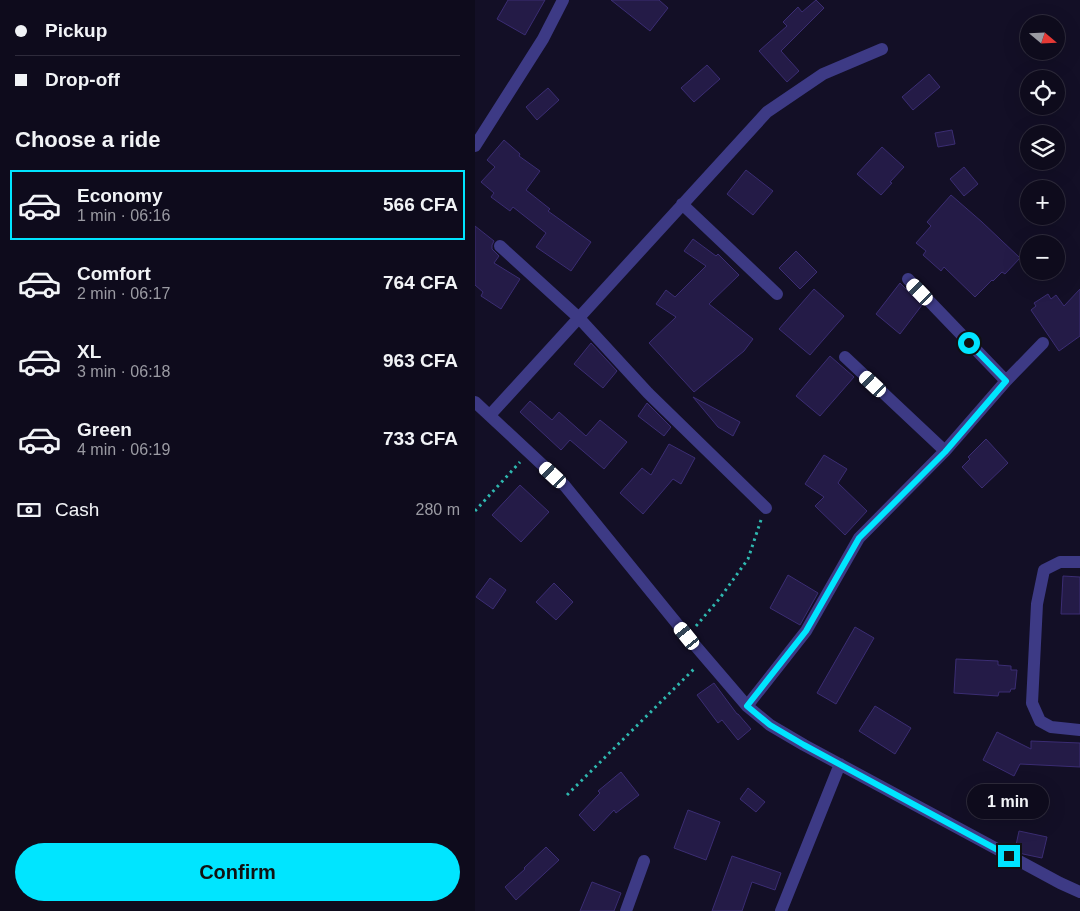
<!DOCTYPE html>
<html lang="en">
<head>
<meta charset="utf-8">
<style>
  body { margin:0; font-family:Helvetica,sans-serif; background:#1c1929; color:#f1f3f6; height:100vh; display:flex; flex-direction:column; font-size:19px; white-space:nowrap }
  * { box-sizing:border-box; margin:0 }
  p { font-size:16px; color:#9b9ba3 }
  .icon { flex:none; width:28px; height:28px; fill:none; stroke:currentColor; stroke-width:2; stroke-linecap:round; stroke-linejoin:round }
  .map { position:relative; flex:1; overflow:hidden }
  .details { display:flex; flex-direction:column; background:#0e0b1c; width:475px }
  .details>* { flex:none }
  .banner { display:grid; align-content:center; height:110px; padding:0 15px; background:#0e0b1c }
  .needle { width:32px; rotate:109deg }
  .tools { position:absolute; left:545px; top:15px; display:grid; gap:10px }
  .tools a { display:grid; place-items:center; width:45px; height:45px; border-radius:50%; background:#0e0b1c; box-shadow:0 5px 20px #0002,0 0 0 1px #2e2b3b; font-size:25px }
  .end { position:absolute; width:22px; height:22px; margin:-11px; border:6px solid #00e5ff; background:#111; box-shadow:0 0 0 2px #111 }
  .from { border-radius:50% }
  .bubble { position:absolute; height:35px; border-radius:18px; background:#0e0b1c; box-shadow:0 5px 20px #0002,0 0 0 1px #2e2b3b; font-size:16px; font-weight:600; line-height:35px; text-align:center }
  .car { position:absolute; width:15px; height:30px; margin:-15px -8px; border-radius:6px; box-shadow:0 0 4px 1px #0007; background:linear-gradient(#fff 24%,#345 0 40%,#fff 0 76%,#345 0 86%,#fff 0) }
  .banner b { display:flex; align-items:center; gap:18px; height:48px; font-size:19px }
  .banner b+b { border-top:1px solid #2e2b3b }
  .banner i { width:12px; height:12px; background:#f1f3f6 }
  ul { padding:0; list-style:none }
  li { display:flex; align-items:center; gap:15px; height:70px; margin:0 10px 8px; padding:0 5px; border:2px solid transparent; border-radius:0px }
  li div { flex:1 }
  li b { display:block; font-size:19px }
  li em { font-style:normal; font-weight:600 }
  li.selected { border-color:#00e5ff }
  li>.icon { width:45px; height:45px; stroke-width:1.5 }
  h2 { padding:0 15px; font-size:22px; line-height:60px }
  .pay { display:flex; align-items:center; gap:12px; height:55px; padding:0 15px; font-size:19px }
  .pay p { margin-inline-start:auto }
  .primary-button { display:flex; gap:10px; margin-top:auto; padding:10px 15px }
  .primary-button a { flex:1; height:58px; border-radius:30px; background:#00e5ff; color:#111; font-size:20px; font-weight:600; line-height:58px; text-align:center }
  main { display:flex; flex:1; min-height:0 }
  .map>svg:first-child { display:block }
  .building { fill:#241b47; stroke:#3b2d73 }
  .lines { fill:none; stroke-linecap:round; stroke-linejoin:round }
  .path { stroke:#2fb8b0; stroke-width:3; stroke-dasharray:2.5 4; stroke-linecap:butt }
  .minor { stroke:#3d3a85; stroke-width:12 }
  .route { stroke:#00e5ff; stroke-width:6 }
</style>
</head>
<body>
<main>
<section class="details">
<div class="banner">
<b><i class="from"></i>Pickup</b>
<b><i></i>Drop-off</b>
</div>
<h2>Choose a ride</h2>
<ul>
<li class="selected"><svg class="icon" aria-label="car" viewBox="0 0 24 24"><path d="M5 17H2v-5l4-1 3-4h7l3 4 3 1v5h-3M9 17h6M6 11h13"/><circle cx="7" cy="17" r="2"/><circle cx="17" cy="17" r="2"/></svg><div><b>Economy</b><p>1 min · 06:16</p></div><em>566 CFA</em></li>
<li><svg class="icon" aria-label="car" viewBox="0 0 24 24"><path d="M5 17H2v-5l4-1 3-4h7l3 4 3 1v5h-3M9 17h6M6 11h13"/><circle cx="7" cy="17" r="2"/><circle cx="17" cy="17" r="2"/></svg><div><b>Comfort</b><p>2 min · 06:17</p></div><em>764 CFA</em></li>
<li><svg class="icon" aria-label="car" viewBox="0 0 24 24"><path d="M5 17H2v-5l4-1 3-4h7l3 4 3 1v5h-3M9 17h6M6 11h13"/><circle cx="7" cy="17" r="2"/><circle cx="17" cy="17" r="2"/></svg><div><b>XL</b><p>3 min · 06:18</p></div><em>963 CFA</em></li>
<li><svg class="icon" aria-label="car" viewBox="0 0 24 24"><path d="M5 17H2v-5l4-1 3-4h7l3 4 3 1v5h-3M9 17h6M6 11h13"/><circle cx="7" cy="17" r="2"/><circle cx="17" cy="17" r="2"/></svg><div><b>Green</b><p>4 min · 06:19</p></div><em>733 CFA</em></li>
</ul>
<div class="pay"><svg class="icon" aria-label="cash" viewBox="0 0 24 24"><path d="M3 7h18v10H3z"/><circle cx="12" cy="12" r="2"/></svg>Cash<p>280 m</p></div>
<div class="primary-button"><a>Confirm</a></div>
</section>
<div class="map">
<svg width="605" height="911" viewBox="0 0 605 911">
  <rect width="100%" height="100%" fill="#130f26"/>
  <path class="building" d="M33,0H70L50,35L22,19Z
    M136,0H184L193,8L175,31Z
    M341,0L349,8L306,51L324,71L312,82L284,51L312,26L308,22L323,7L327,12Z
    M232,65L245,79L219,102L206,88Z
    M454,74L465,87L438,110L427,97Z
    M73,88L84,100L62,120L51,107Z
    M477,130L480,144L463,147L460,133Z
    M29,140L45,154L44,156L65,171L51,190L75,209L73,211L116,242L96,271L61,247L71,233L38,207L35,211L16,197L19,193L6,182L20,167L12,160Z
    M407,147L429,167L415,182L417,183L406,195L382,174Z
    M489,167L503,184L489,196L475,179Z
    M271,170L298,191L278,215L252,194Z
    M476,195L507,222L545,258L530,274L527,272L518,281L517,280L500,297L469,267L466,271L448,255L451,251L441,243L456,226L452,222Z
    M0,226L19,241L17,245V249L24,256L19,263L45,279L26,309L6,296L8,292L0,285Z
    M218,239L241,256L243,254L264,275L234,304L278,339L269,351L219,392L174,343L201,317L181,304L191,290L200,297L231,266L209,251Z
    M321,251L342,272L325,289L304,268Z
    M425,283L447,305L425,334L401,314Z
    M339,289L369,316L335,355L304,329Z
    M605,289V336L584,351L556,310L561,306L559,303L573,294L576,299L581,295L589,306Z
    M116,343L142,371L128,388L99,364Z
    M355,356L379,377L345,416L321,396Z
    M218,397L265,422L258,436L243,427Z
    M55,401L77,420L84,412L111,436L125,420L152,442L129,469L95,440L86,450L45,412Z
    M172,403L196,427L189,436L163,416Z
    M511,439L533,463L507,488L487,467L495,459L493,457Z
    M194,444L220,458L206,484L198,479L168,514L145,493L167,468L176,475Z
    M349,455L372,469L363,483L392,511L370,535L340,506L349,497L330,484Z
    M45,485L74,512L46,542L17,515Z
    M313,575L343,593L325,625L295,608Z
    M588,576L605,577V614H586Z
    M15,578L31,590L18,609L1,597Z
    M79,583L98,602L81,620L61,602Z
    M380,627L399,638L361,704L342,693Z
    M481,659L523,661V665L536,666V670H542L540,689H536L535,692H524L523,696L479,693Z
    M239,683L262,714H263L276,729L263,740L247,720L243,723L222,695Z
    M400,706L436,728L420,754L384,731Z
    M522,732L556,749V741L605,743V767L545,764L539,776L508,760Z
    M146,772L164,795L141,813L139,810L119,831L104,815L125,793L123,791Z
    M273,788L290,802L281,812L265,799Z
    M213,810L245,822L231,860L199,848Z
    M544,831L572,837L567,858L548,854L540,850Z
    M71,847L84,860L41,900L30,887L50,869L49,868Z
    M257,856L306,873L300,890L277,882L267,911H237Z
    M117,882L146,893L139,911H105Z"/>
  <g class="lines">
    <path class="path" d="M0,511L45,462
      M221,626L245,598L273,559L286,520
      M92,795L221,667"/>
    <path class="minor" d="M0,146L68,39L88,0
      M207,204L302,294
      M25,246L104,318L173,393L291,508
      M433,279L531,381
      M370,357L470,451
      M0,402L90,486L212,636L272,706L295,725L329,745L585,883L605,892
      M15,415L292,112L348,74L407,49
      M605,562H585L569,570L562,604L557,703L565,721L576,727L605,730
      M272,706L331,631L384,538L470,451L531,381L568,343
      M151,911L169,861
      M306,911L365,764"/>
  </g>
  <g class="lines">
    <path class="route" d="M494,343L531,381L470,452L384,538L331,631L272,706L295,725L329,745L534,856"/>
  </g>
</svg>
<div class="tools">
<a><svg class="needle" viewBox="-14 -14 28 28"><path d="M0-13l5 13h-10z" fill="#e53935"/><path d="M0 13l5-13h-10z" fill="#9b9ba3"/></svg></a>
<a><svg class="icon" aria-label="locate" viewBox="0 0 24 24"><circle cx="12" cy="12" r="6"/><path d="M12 2v4M12 18v4M2 12h4M18 12h4"/></svg></a>
<a><svg class="icon" aria-label="layers" viewBox="0 0 24 24"><path d="M12 4l9 5-9 5-9-5zM3 14l9 5 9-5"/></svg></a>
<a>+</a>
<a>−</a>
</div>
<i class="end from" style="left:494px;top:343px"></i>
<i class="end" style="left:534px;top:856px"></i>
<div class="bubble" style="left:492px;top:784px;width:82px">1 min</div>
<i class="car" style="left:445px;top:292px;rotate:316deg"></i>
<i class="car" style="left:398px;top:384px;rotate:313deg"></i>
<i class="car" style="left:78px;top:475px;rotate:313deg"></i>
<i class="car" style="left:212px;top:636px;rotate:321deg"></i>
</div>
</main>
</body>
</html>
